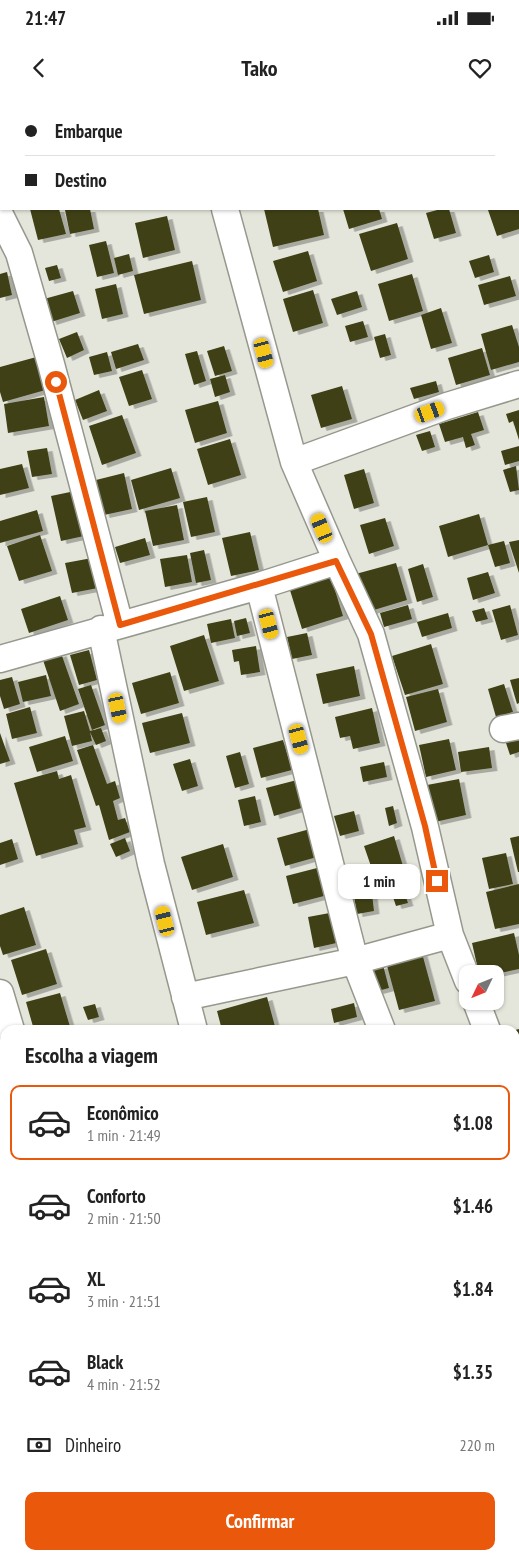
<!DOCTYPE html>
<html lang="pt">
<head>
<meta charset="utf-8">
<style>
  body { margin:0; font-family:"PT Sans Narrow",sans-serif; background:#f2f2f2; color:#222; height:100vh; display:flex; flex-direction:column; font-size:19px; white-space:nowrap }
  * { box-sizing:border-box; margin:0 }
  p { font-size:16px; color:#767676 }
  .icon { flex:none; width:28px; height:28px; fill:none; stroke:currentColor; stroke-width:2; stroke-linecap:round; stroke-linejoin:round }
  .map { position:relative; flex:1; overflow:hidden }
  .details { position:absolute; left:0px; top:925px; width:520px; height:535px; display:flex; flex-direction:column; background:#fff; border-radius:15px 15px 0 0; box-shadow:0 1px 4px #0004 }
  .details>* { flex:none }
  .top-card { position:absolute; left:0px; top:0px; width:520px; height:110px; box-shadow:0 1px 4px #0004; display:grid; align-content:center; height:110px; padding:0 25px; background:#fff }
  .needle { width:32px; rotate:227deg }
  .buttons { position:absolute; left:459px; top:865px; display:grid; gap:10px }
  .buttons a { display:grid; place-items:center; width:45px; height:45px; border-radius:10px; background:#fff; box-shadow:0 1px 4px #0004; font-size:25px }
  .end { position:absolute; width:22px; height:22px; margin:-11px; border:6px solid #ea580c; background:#fff; box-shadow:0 0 0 2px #fff }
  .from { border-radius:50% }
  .bubble { position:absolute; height:35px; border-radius:10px; background:#fff; box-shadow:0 1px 4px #0004; font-size:16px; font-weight:600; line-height:35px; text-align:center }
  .car { position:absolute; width:15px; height:30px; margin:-15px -8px; border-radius:6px; box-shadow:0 0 4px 1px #0007; background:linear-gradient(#f5c518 24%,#345 0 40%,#f5c518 0 76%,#345 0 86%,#f5c518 0) }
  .top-card b { display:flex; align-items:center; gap:18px; height:48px; font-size:19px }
  .top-card b+b { border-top:1px solid #e0e0e0 }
  .top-card i { width:12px; height:12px; background:#222 }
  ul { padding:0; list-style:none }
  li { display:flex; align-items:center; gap:15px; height:75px; margin:0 10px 8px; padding:0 15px; border:2px solid transparent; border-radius:10px }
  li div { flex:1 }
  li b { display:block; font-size:19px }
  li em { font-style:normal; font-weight:600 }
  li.active { border-color:#ea580c }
  li>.icon { width:45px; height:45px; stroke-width:1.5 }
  h2 { padding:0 25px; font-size:22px; line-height:60px }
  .pay { display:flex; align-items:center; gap:12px; height:55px; padding:0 25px; font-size:19px }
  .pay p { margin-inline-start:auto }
  .cta { display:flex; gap:10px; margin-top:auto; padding:10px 25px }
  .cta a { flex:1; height:58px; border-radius:10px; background:#ea580c; color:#fff; font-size:20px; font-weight:600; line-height:58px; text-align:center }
  .status { display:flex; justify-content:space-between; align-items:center; height:35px; padding:0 25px; background:#fff; direction:ltr }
  .status svg { height:14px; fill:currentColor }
  header { display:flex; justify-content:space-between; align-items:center; height:65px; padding:0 25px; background:#fff; font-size:22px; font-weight:600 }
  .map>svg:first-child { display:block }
  .building { fill:#3f4115; filter:url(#shadow) }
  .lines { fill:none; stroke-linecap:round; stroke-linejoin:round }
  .minor-casing { stroke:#96988d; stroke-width:29 }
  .minor { stroke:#fff; stroke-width:26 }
  .route { stroke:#ea580c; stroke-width:6 }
</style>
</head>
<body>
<div class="status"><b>21:47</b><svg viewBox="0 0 49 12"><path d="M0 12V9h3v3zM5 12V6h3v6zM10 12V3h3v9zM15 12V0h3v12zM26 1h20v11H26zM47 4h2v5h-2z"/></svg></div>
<header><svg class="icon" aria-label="back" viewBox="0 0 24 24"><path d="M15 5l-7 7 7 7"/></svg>Tako<svg class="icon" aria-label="heart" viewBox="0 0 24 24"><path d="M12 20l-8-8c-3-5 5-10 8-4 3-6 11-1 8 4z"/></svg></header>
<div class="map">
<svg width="519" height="1460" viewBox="0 0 519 1460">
  <defs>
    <filter id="shadow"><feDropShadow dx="5.5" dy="3" stdDeviation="0" flood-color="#0004"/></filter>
  </defs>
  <rect width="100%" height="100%" fill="#e5e6db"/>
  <path class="building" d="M30,109H59L66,134L38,140Z
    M90,109L94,129L70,134L65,110Z
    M264,109H318L324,135L273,147Z
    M343,109H379L382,119L349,129Z
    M441,109H449L456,133L434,139L426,113Z
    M519,109V129L497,136L488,110Z
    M167,116L175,150L143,158L135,123Z
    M397,123L408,159L371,171L359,134Z
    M106,141L114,173L97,177L89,145Z
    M308,151L317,181L283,192L273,161Z
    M129,154L133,171L118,175L114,158Z
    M489,155L494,172L475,178L469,161Z
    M192,161L201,200L144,214L134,175Z
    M57,165L61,178L49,181L45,168Z
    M7,172L12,195L0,198V174Z
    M412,174L423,211L389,221L378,184Z
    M510,176L516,196L484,205L478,185Z
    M116,184L123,214L102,219L95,189Z
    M313,190L323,223L293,232L283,199Z
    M73,191L80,213L51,222L44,199Z
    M357,191L362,207L337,215L331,199Z
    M441,208L452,243L431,249L421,215Z
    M363,221L368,237L350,242L345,226Z
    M512,225L519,247V262L491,270L481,234Z
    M77,232L84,250L67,258L59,239Z
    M385,234L391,255L380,258L374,237Z
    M138,244L144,260L116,269L111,252Z
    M224,246L232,271L215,276L207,251Z
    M482,248L490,275L456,285L448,258Z
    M197,251L206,281L194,285L185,254Z
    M107,252L112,271L94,275L89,257Z
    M40,256L49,289L3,302L0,292V267Z
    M142,270L152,299L129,306L119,277Z
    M225,275L230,292L215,297L210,279Z
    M436,281L439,292L414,299L410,288Z
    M342,286L352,319L321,328L311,295Z
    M99,290L107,311L83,320L75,300Z
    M44,297L49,326L8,333L4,304Z
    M218,301L227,333L195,343L185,310Z
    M519,310V340L513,321L509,323L506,314Z
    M478,312L484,330L471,334L475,345L466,348L463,337L445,342L439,324Z
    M122,315L136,353L102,365L89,326Z
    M430,331L435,347L422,351L416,335Z
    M230,339L241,375L208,385L197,349Z
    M519,346V361L505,365L501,351Z
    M47,348L52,374L32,377L27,351Z
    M22,364L29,388L0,395V369Z
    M516,366L519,390L510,392L503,370Z
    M171,368L180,398L139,410L131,380Z
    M364,369L374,403L354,409L344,375Z
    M124,373L132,409L104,415L96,380Z
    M75,391L84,436L61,441L51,396Z
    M207,397L215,432L191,437L183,402Z
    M177,405L184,440L153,446L145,411Z
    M37,410L43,431L0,443V421Z
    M479,414L488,445L504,441L510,463L495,467L488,445L448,457L439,426Z
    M385,418L394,446L369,454L360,425Z
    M250,432L259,470L231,476L222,438Z
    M40,435L52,471L19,481L7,446Z
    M145,438L150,455L120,463L115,447Z
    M519,440V473L509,442Z
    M204,450L211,480L196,483L190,453Z
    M187,455L192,482L165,487L160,459Z
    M92,458L98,488L72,493L65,463Z
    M396,463L407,500L364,513L352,475Z
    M423,464L433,497L417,502L408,469Z
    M488,472L495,493L473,500L467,478Z
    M330,474L343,516L302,529L289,487Z
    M60,496L68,520L29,533L21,509Z
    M408,505L412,519L384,527L380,513Z
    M510,505L518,535L501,540L492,510Z
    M484,508L488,519L476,522L472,511Z
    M448,513L452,528L422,537L417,522Z
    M246,518L250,533L237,536L234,521Z
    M231,519L235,538L211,543L207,524Z
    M307,533L312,555L292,559L287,537Z
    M204,535L219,581L184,591L170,546Z
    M431,544L443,584L405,595L392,556Z
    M256,546L260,572L241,575L239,561L234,562L232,550Z
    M89,550L97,580L79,585L70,555Z
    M61,553L79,604L60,611L43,560Z
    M354,566L360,596L323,604L316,574Z
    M170,572L179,603L141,614L132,583Z
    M46,575L51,596L23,602L18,582Z
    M12,577L20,604L4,609L0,596V580Z
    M519,578V603L517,604L510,580Z
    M504,584L513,612L496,617L488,589Z
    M91,585L105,625L92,630L78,589Z
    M438,589L447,622L415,631L406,597Z
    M30,607L37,633L12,639L6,614Z
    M372,608L380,643L353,649L350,636L340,638L335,617Z
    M84,611L90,631L101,628L106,641L96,645L90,632L92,641L72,646L64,616Z
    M182,613L190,643L150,653L142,623Z
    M519,632V652L510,655L504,637Z
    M0,633L10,661L0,664Z
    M65,636L73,661L37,672L29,647Z
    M449,639L456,670L426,677L419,645Z
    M283,640L292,670L261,678L253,648Z
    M93,645L107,684L115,681L120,698L113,701L118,720L125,718L130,732L109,740L99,705L96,706L77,650Z
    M489,647L492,668L461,672L458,652Z
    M240,652L249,684L235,688L226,656Z
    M190,659L198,686L182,691L173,664Z
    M384,662L387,677L363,682L360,667Z
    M57,671L59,679L71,675L86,727L74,730L78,744L36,756L14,683Z
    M459,679L466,715L435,722L427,685Z
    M297,680L305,707L274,716L266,688Z
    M255,696L261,722L244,726L238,700Z
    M393,706L397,723L389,726L385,708Z
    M354,711L359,731L340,736L334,716Z
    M310,729L317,757L285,766L277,738Z
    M394,736L403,766L374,775L364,746Z
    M519,736V772H518L510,738Z
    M125,738L130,751L116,757L110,744Z
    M12,739L18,759L0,765V743Z
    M223,744L233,777L192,790L181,757Z
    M506,753L513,784L489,789L482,758Z
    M317,768L324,796L293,804L286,776Z
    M519,784V824L495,829L486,792Z
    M403,788L408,803L396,806L391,791Z
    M244,790L254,823L206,835L197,802Z
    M372,794L374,811L357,814L354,797Z
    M24,807L36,845L3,855L0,846V815Z
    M335,812L341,842L314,848L308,817Z
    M514,833L519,855V869L495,874H479L472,843Z
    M46,849L57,884L22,895L11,860Z
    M422,853L435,901L399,910L386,862Z
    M383,865L389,888L374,892L367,869Z
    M60,893L71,930H34L26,902Z
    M267,897L276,930H222L217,911Z
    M354,903L357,917L334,923L331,909Z
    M95,904L99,917L88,920L83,907Z
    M519,929V969L515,970V930Z
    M5,960V999L0,1001V962Z
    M0,1040L5,1054V1064L0,1066Z
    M519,1250V1268L515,1269V1251Z
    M519,1279V1305L515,1306V1280Z
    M376,1455H394L396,1460H377Z
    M417,1455H464L466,1460H408Z"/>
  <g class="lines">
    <g class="minor-casing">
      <path id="minor" d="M202,0V1
        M509,1L513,0
        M0,115L19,153L51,264L120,525
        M294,362L447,306L519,284
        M337,461L371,534L425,727L450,835L468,881
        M259,486L355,861L382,930
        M101,529L151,764L194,930
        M0,559L259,486L337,461L294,362L225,109
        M503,629L519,626
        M0,893L11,930
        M185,897L355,861L450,835
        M476,901L487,930
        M515,1003L519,1013
        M0,1013L5,1011
        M515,1102L519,1101
        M0,1260L5,1258
        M515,1407L519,1406
        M17,1460L18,1455
        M299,1460L316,1455"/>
    </g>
    <use href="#minor" class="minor"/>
  </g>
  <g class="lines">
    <path class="route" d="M56,282L120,525L336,461L371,534L425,726L437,781"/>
  </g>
</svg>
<div class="buttons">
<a><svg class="needle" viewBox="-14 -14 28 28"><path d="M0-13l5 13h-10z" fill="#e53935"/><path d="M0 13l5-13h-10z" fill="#767676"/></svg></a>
</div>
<i class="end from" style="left:56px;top:282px"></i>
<i class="end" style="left:437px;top:781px"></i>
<div class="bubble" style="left:338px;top:764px;width:82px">1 min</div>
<i class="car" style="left:264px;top:253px;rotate:165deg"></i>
<i class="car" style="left:430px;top:312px;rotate:70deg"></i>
<i class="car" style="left:322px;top:428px;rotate:337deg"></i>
<i class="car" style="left:269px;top:524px;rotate:165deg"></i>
<i class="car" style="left:118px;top:608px;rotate:168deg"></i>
<i class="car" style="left:299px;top:639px;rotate:165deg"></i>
<i class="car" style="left:165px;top:821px;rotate:346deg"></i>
<div class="top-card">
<b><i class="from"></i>Embarque</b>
<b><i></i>Destino</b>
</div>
<section class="details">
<h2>Escolha a viagem</h2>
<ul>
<li class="active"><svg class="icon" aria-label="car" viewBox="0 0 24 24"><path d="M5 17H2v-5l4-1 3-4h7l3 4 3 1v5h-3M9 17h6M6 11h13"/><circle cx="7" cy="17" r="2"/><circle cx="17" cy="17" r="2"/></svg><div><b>Econômico</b><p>1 min · 21:49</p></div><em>$1.08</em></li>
<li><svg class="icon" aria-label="car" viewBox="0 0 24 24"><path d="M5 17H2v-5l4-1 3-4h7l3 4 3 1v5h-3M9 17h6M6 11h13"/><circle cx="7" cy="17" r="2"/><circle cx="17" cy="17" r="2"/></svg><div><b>Conforto</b><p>2 min · 21:50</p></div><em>$1.46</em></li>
<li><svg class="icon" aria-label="car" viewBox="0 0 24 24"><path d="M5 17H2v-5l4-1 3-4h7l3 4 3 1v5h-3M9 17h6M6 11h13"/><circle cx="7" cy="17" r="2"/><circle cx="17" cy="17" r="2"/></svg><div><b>XL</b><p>3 min · 21:51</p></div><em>$1.84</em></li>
<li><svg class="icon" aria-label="car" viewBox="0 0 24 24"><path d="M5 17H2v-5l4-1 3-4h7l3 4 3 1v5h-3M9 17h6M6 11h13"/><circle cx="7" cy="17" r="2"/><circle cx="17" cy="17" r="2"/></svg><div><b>Black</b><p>4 min · 21:52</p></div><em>$1.35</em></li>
</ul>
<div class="pay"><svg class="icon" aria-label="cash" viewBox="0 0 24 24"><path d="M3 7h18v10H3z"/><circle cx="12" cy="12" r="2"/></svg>Dinheiro<p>220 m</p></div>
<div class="cta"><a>Confirmar</a></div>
</section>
</div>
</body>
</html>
